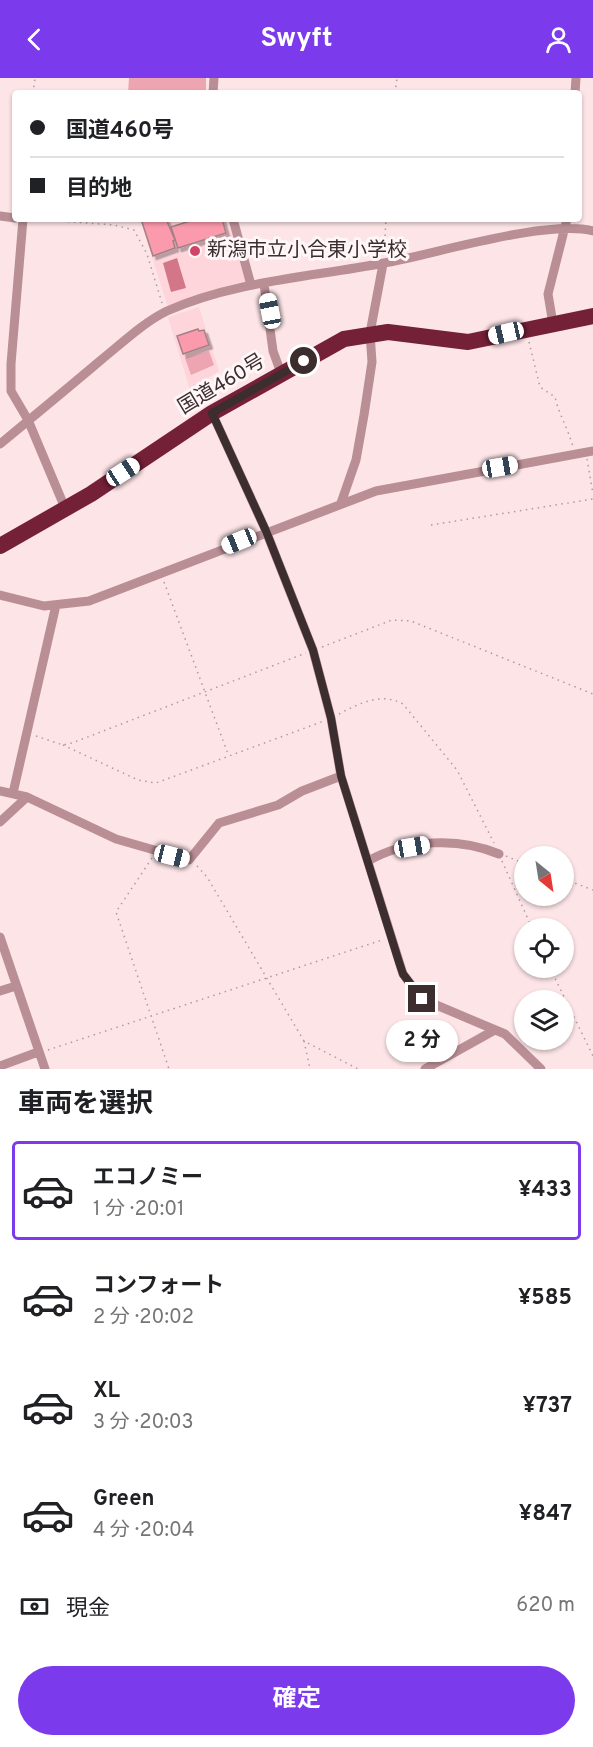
<!DOCTYPE html>
<html lang="ja">
<head>
<meta charset="utf-8">
<style>
  body { margin:0; font-family:Overpass,"Noto Sans JP",sans-serif; background:#f2f2f2; color:#202124; height:100vh; display:flex; flex-direction:column; font-size:22px; white-space:nowrap }
  * { box-sizing:border-box; margin:0 }
  p { font-size:20px; color:#757577 }
  .icon { flex:none; width:33px; height:33px; fill:none; stroke:currentColor; stroke-width:2; stroke-linecap:round; stroke-linejoin:round }
  .map { position:relative; height:991px; overflow:hidden }
  .sheet { display:flex; flex-direction:column; background:#fff; flex:1 }
  .sheet>* { flex:none }
  .top-card { position:absolute; left:12px; top:12px; width:570px; height:132px; border-radius:6px; box-shadow:0 2px 4px #0004; display:grid; align-content:center; height:132px; padding:0 18px; background:#fff }
  .needle { width:39px; rotate:150deg }
  .tools { position:absolute; left:514px; top:768px; display:grid; gap:12px }
  .tools a { display:grid; place-items:center; width:60px; height:60px; border-radius:50%; background:#fff; box-shadow:0 2px 4px #0004; font-size:30px }
  .end { position:absolute; width:27px; height:27px; margin:-14px; border:8px solid #3c2d2f; background:#fff; box-shadow:0 0 0 3px #fff }
  .from { border-radius:50% }
  .bubble { position:absolute; height:42px; border-radius:21px; background:#fff; box-shadow:0 2px 4px #0004; font-size:20px; font-weight:700; line-height:42px; text-align:center }
  .car { position:absolute; width:18px; height:36px; margin:-18px -9px; border-radius:8px; box-shadow:0 0 4px 2px #0007; background:linear-gradient(#fff 24%,#345 0 40%,#fff 0 76%,#345 0 86%,#fff 0) }
  .top-card b { display:flex; align-items:center; gap:21px; height:57px; font-size:22px }
  .top-card b+b { border-top:2px solid #e0e0e0 }
  .top-card i { width:15px; height:15px; background:#202124 }
  ul { padding:0; list-style:none }
  li { display:flex; align-items:center; gap:18px; height:99px; margin:0 12px 9px; padding:0 6px; border:3px solid transparent; border-radius:6px }
  li div { flex:1 }
  li b { display:block; font-size:22px }
  li em { font-style:normal; font-weight:700 }
  li.current { border-color:#7c3aed }
  li>.icon { width:54px; height:54px; stroke-width:1.5 }
  h2 { padding:0 18px; font-size:27px; line-height:72px }
  .pay { display:flex; align-items:center; gap:15px; height:66px; padding:0 18px; font-size:22px }
  .pay p { margin-inline-start:auto }
  .button { display:flex; gap:12px; margin-top:auto; padding:12px 18px }
  .button a { flex:1; height:69px; border-radius:36px; background:#7c3aed; color:#fff; font-size:24px; font-weight:700; line-height:69px; text-align:center }
  header { display:flex; justify-content:space-between; align-items:center; height:78px; padding:0 18px; background:#7c3aed; color:#fff; font-size:27px; font-weight:700 }
  .map>svg:first-child { display:block }
  .built { fill:#fdd5db }
  .green { fill:#eea5b2 }
  .water { fill:#d37688 }
  .building { fill:#fb9aac; stroke:#a48085; stroke-width:1.5; filter:url(#shadow) }
  .lines { fill:none; stroke-linecap:round; stroke-linejoin:round }
  .path { stroke:#af9b9d; stroke-width:1.5; stroke-dasharray:1.5 4.5; stroke-linecap:butt }
  .street { stroke:#b98e95; stroke-width:9 }
  .highway { stroke:#742037; stroke-width:16 }
  .route { stroke:#3c2d2f; stroke-width:8 }
  .poi-dot { fill:#d2436a; stroke:#fef6f7; stroke-width:2 }
  .labels { text-anchor:middle; dominant-baseline:central; stroke-width:6; stroke-linejoin:round; paint-order:stroke }
  .poi-label { font-size:20px; fill:#3c2d2f; stroke:#fef6f7; text-anchor:start }
  .street-label { font-size:20px; fill:#3c2d2f; stroke:#fef6f7 }
</style>
</head>
<body>
<header><svg class="icon" aria-label="back" viewBox="0 0 24 24"><path d="M15 5l-7 7 7 7"/></svg>Swyft<svg class="icon" aria-label="person" viewBox="0 0 24 24"><circle cx="12" cy="8" r="4"/><path d="M4 21q1-7 8-7t8 7"/></svg></header>
<div class="map">
<svg width="593" height="991" viewBox="0 0 593 991">
  <defs>
    <filter id="shadow"><feDropShadow dx="3.5" dy="3.5" stdDeviation="0" flood-color="#0004"/></filter>
  </defs>
  <rect width="100%" height="100%" fill="#fce4e7"/>
  <path class="built" d="M140,141H230L248,205L168,229Z
    M199,229L219,293L190,312L168,239Z"/>
  <path class="green" d="M129,0H206V15H128Z
    M209,273L214,287L191,297L185,280Z"/>
  <path class="water" d="M177,180L186,210L171,214L163,185Z"/>
  <path class="building" d="M141,141H166L175,162L173,163L175,170L153,178Z
    M196,141H222L226,155L178,170L171,149Z
    M198,251L199,253L204,252L209,267L183,276L177,258Z"/>
  <g class="lines">
    <path class="path" d="M33,15L35,0
      M395,15L397,0
      M32,141L114,147L134,152L147,176L162,225
      M384,176L386,141
      M529,264L540,309L555,319C559,337 568,350 573,369
      M587,381L593,416
      M431,447L593,421
      M164,504L228,676
      M322,569L392,542L411,543L593,616
      M339,636C360,625 381,614 403,626L457,692L494,765
      M36,658L63,667L72,665L306,575
      M63,667L138,702L156,705L324,643
      M506,778L525,786
      M152,780L116,834L169,991
      M502,783L532,850
      M197,788L207,799L304,963L358,991
      M564,801L593,812
      M550,890L593,978
      M304,963L310,991
      M48,972L382,862"/>
    <path class="street" d="M213,15L214,0
      M575,15L576,0
      M0,138L15,140
      M23,141L11,286V313L28,342L65,430
      M233,141L251,207
      M264,206L273,273L281,295
      M553,246L548,216L567,141
      M212,335L266,453L313,572L331,640L341,698L403,896L422,921L505,956L541,991
      M0,366C34,338 68,310 101,282C121,266 144,244 167,233C234,203 312,199 384,185C435,176 547,141 593,153
      M341,425L356,382L364,337L372,284L370,255L383,186
      M0,517L44,528L89,523L376,413L593,373
      M0,713L27,719L116,761L189,782L219,745L278,727L302,713L341,698
      M13,715L56,527
      M0,744L27,719
      M368,783C407,761 459,759 499,776
      M0,859L45,991
      M0,913L16,908
      M0,988L38,974
      M425,991L493,953"/>
    <path class="highway" d="M0,468L91,416L212,335L344,261L388,254L468,264L593,238"/>
  </g>
  <g class="lines">
    <path class="route" d="M304,283L212,335L266,453L313,572L331,640L341,698L399,884L403,896L422,921"/>
  </g>
  <circle class="poi-dot" cx="195" cy="173" r="6"/>
  <g class="labels">
    <g class="poi-label">
      <text x="207" y="173">新潟市立小合東小学校</text>
    </g>
    <g class="street-label">
      <text transform="translate(222 307) rotate(-31)">国道460号</text>
    </g>
  </g>
</svg>
<div class="tools">
<a><svg class="needle" viewBox="-14 -14 28 28"><path d="M0-13l5 13h-10z" fill="#e53935"/><path d="M0 13l5-13h-10z" fill="#757577"/></svg></a>
<a><svg class="icon" aria-label="locate" viewBox="0 0 24 24"><circle cx="12" cy="12" r="6"/><path d="M12 2v4M12 18v4M2 12h4M18 12h4"/></svg></a>
<a><svg class="icon" aria-label="layers" viewBox="0 0 24 24"><path d="M12 4l9 5-9 5-9-5zM3 14l9 5 9-5"/></svg></a>
</div>
<i class="end from" style="left:304px;top:283px"></i>
<i class="end" style="left:422px;top:921px"></i>
<div class="bubble" style="left:386px;top:942px;width:72px">2 分</div>
<i class="car" style="left:270px;top:233px;rotate:349deg"></i>
<i class="car" style="left:506px;top:255px;rotate:257deg"></i>
<i class="car" style="left:500px;top:389px;rotate:80deg"></i>
<i class="car" style="left:123px;top:394px;rotate:57deg"></i>
<i class="car" style="left:239px;top:463px;rotate:248deg"></i>
<i class="car" style="left:412px;top:769px;rotate:80deg"></i>
<i class="car" style="left:172px;top:778px;rotate:104deg"></i>
<div class="top-card">
<b><i class="from"></i>国道460号</b>
<b><i></i>目的地</b>
</div>
</div>
<section class="sheet">
<h2>車両を選択</h2>
<ul>
<li class="current"><svg class="icon" aria-label="car" viewBox="0 0 24 24"><path d="M5 17H2v-5l4-1 3-4h7l3 4 3 1v5h-3M9 17h6M6 11h13"/><circle cx="7" cy="17" r="2"/><circle cx="17" cy="17" r="2"/></svg><div><b>エコノミー</b><p>1 分 · 20:01</p></div><em>¥433</em></li>
<li><svg class="icon" aria-label="car" viewBox="0 0 24 24"><path d="M5 17H2v-5l4-1 3-4h7l3 4 3 1v5h-3M9 17h6M6 11h13"/><circle cx="7" cy="17" r="2"/><circle cx="17" cy="17" r="2"/></svg><div><b>コンフォート</b><p>2 分 · 20:02</p></div><em>¥585</em></li>
<li><svg class="icon" aria-label="car" viewBox="0 0 24 24"><path d="M5 17H2v-5l4-1 3-4h7l3 4 3 1v5h-3M9 17h6M6 11h13"/><circle cx="7" cy="17" r="2"/><circle cx="17" cy="17" r="2"/></svg><div><b>XL</b><p>3 分 · 20:03</p></div><em>¥737</em></li>
<li><svg class="icon" aria-label="car" viewBox="0 0 24 24"><path d="M5 17H2v-5l4-1 3-4h7l3 4 3 1v5h-3M9 17h6M6 11h13"/><circle cx="7" cy="17" r="2"/><circle cx="17" cy="17" r="2"/></svg><div><b>Green</b><p>4 分 · 20:04</p></div><em>¥847</em></li>
</ul>
<div class="pay"><svg class="icon" aria-label="cash" viewBox="0 0 24 24"><path d="M3 7h18v10H3z"/><circle cx="12" cy="12" r="2"/></svg>現金<p>620 m</p></div>
<div class="button"><a>確定</a></div>
</section>
</body>
</html>
